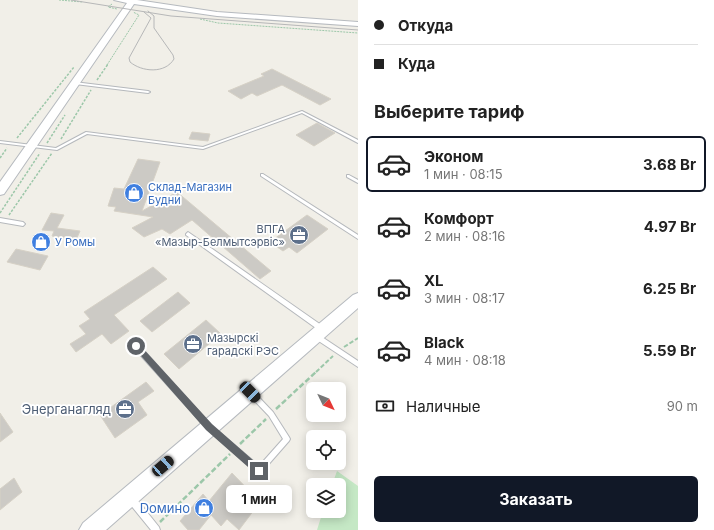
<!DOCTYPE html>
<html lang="ru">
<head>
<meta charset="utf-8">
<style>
  body { margin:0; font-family:Inter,sans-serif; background:#f6f6f6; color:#222; height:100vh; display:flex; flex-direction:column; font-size:15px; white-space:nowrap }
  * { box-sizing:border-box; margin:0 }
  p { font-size:13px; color:#767676 }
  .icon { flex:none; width:22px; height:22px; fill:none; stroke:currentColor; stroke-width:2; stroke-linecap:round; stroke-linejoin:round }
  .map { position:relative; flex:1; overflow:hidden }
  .side { display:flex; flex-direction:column; background:#fff; width:356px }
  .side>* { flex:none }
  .hud { display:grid; align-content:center; height:88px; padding:0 16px; background:#fff }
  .needle { width:26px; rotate:133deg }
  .fabs { position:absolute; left:306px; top:382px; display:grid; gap:8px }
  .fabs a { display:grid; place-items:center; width:40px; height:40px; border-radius:6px; background:#fff; box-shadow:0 2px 10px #0003; font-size:20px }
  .end { position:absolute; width:18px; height:18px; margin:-9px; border:5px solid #5f6368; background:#fff; box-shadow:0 0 0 2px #fff }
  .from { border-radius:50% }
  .bubble { position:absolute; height:28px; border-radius:6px; background:#fff; box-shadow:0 2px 10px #0003; font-size:13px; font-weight:700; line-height:28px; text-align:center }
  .car { position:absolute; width:12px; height:24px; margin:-12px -6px; border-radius:5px; box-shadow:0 0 3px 1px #0007; background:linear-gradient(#222 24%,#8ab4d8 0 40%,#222 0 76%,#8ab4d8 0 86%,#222 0) }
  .hud b { display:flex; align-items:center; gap:14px; height:38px; font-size:15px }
  .hud b+b { border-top:1px solid #e0e0e0 }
  .hud i { width:10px; height:10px; background:#222 }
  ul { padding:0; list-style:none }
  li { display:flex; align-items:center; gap:12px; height:56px; margin:0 8px 6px; padding:0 8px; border:2px solid transparent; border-radius:6px }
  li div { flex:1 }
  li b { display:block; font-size:15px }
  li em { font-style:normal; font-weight:700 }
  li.on { border-color:#111827 }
  li>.icon { width:36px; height:36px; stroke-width:1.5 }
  h2 { padding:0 16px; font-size:18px; line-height:48px }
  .pay { display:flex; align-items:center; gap:10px; height:44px; padding:0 16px; font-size:15px }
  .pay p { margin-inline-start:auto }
  .primary-button { display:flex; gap:8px; margin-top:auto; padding:8px 16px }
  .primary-button a { flex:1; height:46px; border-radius:6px; background:#111827; color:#fff; font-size:16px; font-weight:700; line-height:46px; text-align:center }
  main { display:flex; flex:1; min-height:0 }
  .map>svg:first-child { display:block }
  .green { fill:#c5e8c5 }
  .building { fill:#cccac5; stroke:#d6d1c6 }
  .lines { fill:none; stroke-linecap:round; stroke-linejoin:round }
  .service-casing { stroke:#b5b8bc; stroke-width:2 }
  .secondary-casing { stroke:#b6babf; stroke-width:2 }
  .path-far3 { stroke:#9cc7a9; stroke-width:1; stroke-dasharray:2 1; stroke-linecap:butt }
  .path-far2 { stroke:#9cc7a9; stroke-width:1.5; stroke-dasharray:2.5 1.5; stroke-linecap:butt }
  .path-far1 { stroke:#9cc7a9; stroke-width:2; stroke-dasharray:4.5 2; stroke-linecap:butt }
  .path { stroke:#9cc7a9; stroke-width:2.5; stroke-dasharray:5.5 2.5; stroke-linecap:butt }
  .service { fill:#fff; fill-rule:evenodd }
  .secondary { fill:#fff; fill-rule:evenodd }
  .tram { stroke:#b6b7b8; stroke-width:1 }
  .route { fill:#5f6368 }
  .labels { text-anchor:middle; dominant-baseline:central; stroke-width:3.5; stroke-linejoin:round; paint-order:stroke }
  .shop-label { font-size:11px; fill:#366cbe; stroke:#fff; text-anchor:start }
  .service-label { font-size:11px; fill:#4e5e75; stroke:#fff; text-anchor:end }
  .near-service-label { font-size:13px; fill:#4e5e75; stroke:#fff; text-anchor:end }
  .near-shop-label { font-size:13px; fill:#366cbe; stroke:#fff; text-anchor:end }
</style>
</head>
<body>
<main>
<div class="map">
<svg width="358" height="530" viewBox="0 0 358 530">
  <rect width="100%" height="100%" fill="#f1efe8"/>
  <path class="green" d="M337,471L358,486V530H317L323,511H339V485H332Z"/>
  <path class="building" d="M272,69L331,99L320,105L282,85L257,96L252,93L241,99L228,91L264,76L261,74Z
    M317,123L335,133L314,146L296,135Z
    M192,132L210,134L208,141L189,139Z
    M138,159L160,162L142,211L177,192L271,271L260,279L192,220L170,234L162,229L144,237L132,228L153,217L114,211L116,207L108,206L114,188L124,189Z
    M51,213L64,215L57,228L80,231L76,240L52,236L54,231L42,230Z
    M307,215L328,229L297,253L289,247L283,251L270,242Z
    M16,249L48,256L40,270L7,262Z
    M153,267L167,279L114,315L129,331L111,344L102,334L76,352L70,344L86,334L79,326L90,319L84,312Z
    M178,292L190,303L152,332L140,321Z
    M206,320L221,334L179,369L164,354Z
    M146,382L154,391L138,402L147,415L115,438L100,415Z
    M0,413L13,432L0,442Z
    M232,473L260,502L239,530L227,519L221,526L211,515L199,530H188L180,521L203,494L209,501Z
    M14,478L22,492L0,510V489Z"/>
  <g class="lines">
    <g class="service-casing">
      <path id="service" d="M74,82L148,91L150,92L148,93L75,84H74Z
        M302,111L358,140V143L302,113L203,149L87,134L57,150L0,143V141L56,148L86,132L203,147Z
        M261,174H263L358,235V239L261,176Z
        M347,175H349L358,180V183L347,177Z
        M0,218L23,222L25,224L23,226L0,222Z
        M188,232L324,327L325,329L324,331H320L186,235V234Z
        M316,333L358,361V367L314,338L313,336L314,334Z
        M136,343L138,344L211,425L259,466L283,439L269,416L250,396L249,394L250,392L252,391L254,392L273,412L289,437L290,439L289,441L261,473L259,474L257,473L207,429L134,348L133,346L134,344Z
        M132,496L135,497L159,527L160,530H151L129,503L128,500L129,497Z"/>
    </g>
    <g class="secondary-casing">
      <path id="secondary" d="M114,0H137L217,12L358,22V26L217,16L134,4L4,194L0,195V182L127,3Z
        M358,293V308L106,530H79L83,523L353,295Z"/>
    </g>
    <path class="path-far3" d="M59,0L83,2
      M112,4L108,7L117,9
      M200,19L218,23L358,33
      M107,65L139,15L133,12"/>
    <path class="path-far2" d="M97,80L108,64
      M17,138L74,67
      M61,139L91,90
      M47,143L65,115
      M0,158L7,148
      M0,213L40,153
      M9,215L52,153"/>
    <path class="path-far1" d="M344,347L358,338
      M316,372L333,356"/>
    <path class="path" d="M276,409L317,371
      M240,444L266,419
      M160,522L230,454"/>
    <use href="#service" class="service"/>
    <use href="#secondary" class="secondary"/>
    <path class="tram" d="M71,0L171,16L358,30
      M144,12L151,18L129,58L130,62C142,72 165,74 174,59L173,55L154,28V16L148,11"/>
  </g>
  <path class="route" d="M136,343L139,344L212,424L262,468L263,471L262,474L259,476L256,474L206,430L134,348V344Z"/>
  <defs>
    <g id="shop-disc" transform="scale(1)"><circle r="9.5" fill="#3f7fe0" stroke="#fff"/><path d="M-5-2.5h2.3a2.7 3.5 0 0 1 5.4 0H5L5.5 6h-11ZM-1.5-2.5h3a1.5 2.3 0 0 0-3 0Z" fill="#fff"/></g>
    <g id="office-disc" transform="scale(1)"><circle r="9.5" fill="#5c6f8a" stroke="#fff"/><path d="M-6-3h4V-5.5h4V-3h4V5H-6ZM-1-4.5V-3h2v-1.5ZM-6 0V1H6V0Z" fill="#fff"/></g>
  </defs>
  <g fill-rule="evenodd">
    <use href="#shop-disc" x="134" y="193"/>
    <use href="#office-disc" x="299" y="235"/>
    <use href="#shop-disc" x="41" y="242"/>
    <use href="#office-disc" x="193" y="344"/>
    <use href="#office-disc" x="125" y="409"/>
    <use href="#shop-disc" x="204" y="508"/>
  </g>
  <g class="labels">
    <g class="shop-label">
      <text x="148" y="187">Склад-Магазин<tspan x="148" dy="13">Будни</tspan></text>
      <text x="55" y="242">У Ромы</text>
    </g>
    <g class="service-label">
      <text x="285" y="229">ВПГА<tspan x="285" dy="13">«Мазыр-Белмытсэрвіс»</tspan></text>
      <text x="207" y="338" text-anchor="start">Мазырскі<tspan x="207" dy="13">гарадскі РЭС</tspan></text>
    </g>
    <g class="near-service-label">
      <text x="111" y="409">Энерганагляд</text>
    </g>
    <g class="near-shop-label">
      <text x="190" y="508">Dомино</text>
    </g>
  </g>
</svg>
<div class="fabs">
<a><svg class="needle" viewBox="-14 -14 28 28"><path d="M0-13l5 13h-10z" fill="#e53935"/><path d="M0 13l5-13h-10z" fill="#767676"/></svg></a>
<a><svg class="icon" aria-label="locate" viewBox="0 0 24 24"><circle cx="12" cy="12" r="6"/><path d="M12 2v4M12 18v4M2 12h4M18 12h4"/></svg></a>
<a><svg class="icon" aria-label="layers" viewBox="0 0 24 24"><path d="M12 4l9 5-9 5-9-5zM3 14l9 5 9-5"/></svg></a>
</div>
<i class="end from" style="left:136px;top:346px"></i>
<i class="end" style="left:259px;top:471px"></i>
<div class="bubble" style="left:226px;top:485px;width:66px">1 мин</div>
<i class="car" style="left:250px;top:392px;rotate:136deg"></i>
<i class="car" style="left:163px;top:466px;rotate:49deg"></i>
</div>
<section class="side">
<div class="hud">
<b><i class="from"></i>Откуда</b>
<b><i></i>Куда</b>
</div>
<h2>Выберите тариф</h2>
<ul>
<li class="on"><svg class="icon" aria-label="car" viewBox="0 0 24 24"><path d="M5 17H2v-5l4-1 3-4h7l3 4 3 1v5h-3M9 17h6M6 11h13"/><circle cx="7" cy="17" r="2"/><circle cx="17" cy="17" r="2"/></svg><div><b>Эконом</b><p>1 мин · 08:15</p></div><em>3.68 Br</em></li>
<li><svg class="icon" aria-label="car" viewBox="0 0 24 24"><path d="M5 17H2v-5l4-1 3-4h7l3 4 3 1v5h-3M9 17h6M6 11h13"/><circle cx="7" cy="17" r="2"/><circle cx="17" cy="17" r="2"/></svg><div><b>Комфорт</b><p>2 мин · 08:16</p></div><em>4.97 Br</em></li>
<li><svg class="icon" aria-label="car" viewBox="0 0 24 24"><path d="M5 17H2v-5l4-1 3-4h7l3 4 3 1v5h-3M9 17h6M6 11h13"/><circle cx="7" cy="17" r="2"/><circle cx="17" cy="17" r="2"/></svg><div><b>XL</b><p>3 мин · 08:17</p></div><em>6.25 Br</em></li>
<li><svg class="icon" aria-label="car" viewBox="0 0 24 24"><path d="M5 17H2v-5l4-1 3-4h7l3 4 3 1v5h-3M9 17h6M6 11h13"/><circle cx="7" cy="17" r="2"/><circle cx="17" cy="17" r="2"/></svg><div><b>Black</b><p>4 мин · 08:18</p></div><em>5.59 Br</em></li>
</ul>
<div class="pay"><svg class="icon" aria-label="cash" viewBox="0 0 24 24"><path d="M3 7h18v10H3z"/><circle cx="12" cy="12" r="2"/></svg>Наличные<p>90 m</p></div>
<div class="primary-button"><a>Заказать</a></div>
</section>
</main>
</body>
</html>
